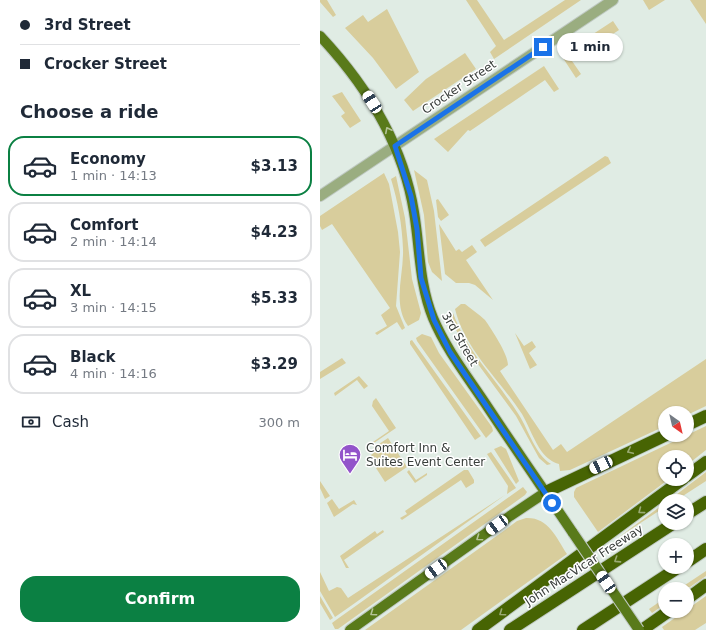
<!DOCTYPE html>
<html lang="en">
<head>
<meta charset="utf-8">
<style>
  body { margin:0; font-family:"DejaVu Sans",sans-serif; background:#f6f6f7; color:#1f2937; height:100vh; display:flex; flex-direction:column; font-size:15px; white-space:nowrap }
  * { box-sizing:border-box; margin:0 }
  p { font-size:13px; color:#747a83 }
  .icon { flex:none; width:22px; height:22px; fill:none; stroke:currentColor; stroke-width:2; stroke-linecap:round; stroke-linejoin:round }
  .map { position:relative; flex:1; overflow:hidden }
  .panel { display:flex; flex-direction:column; background:#fff; width:320px }
  .panel>* { flex:none }
  .top-card { display:grid; align-content:center; height:88px; padding:0 20px; background:#fff }
  .needle { width:26px; rotate:146deg }
  .controls { position:absolute; left:338px; top:406px; display:grid; gap:8px }
  .controls a { display:grid; place-items:center; width:36px; height:36px; border-radius:50%; background:#fff; box-shadow:0 1px 3px #0004; font-size:20px }
  .end { position:absolute; width:18px; height:18px; margin:-9px; border:5px solid #1a73e8; background:#fff; box-shadow:0 0 0 2px #fff }
  .from { border-radius:50% }
  .bubble { position:absolute; height:28px; border-radius:14px; background:#fff; box-shadow:0 1px 3px #0004; font-size:13px; font-weight:600; line-height:28px; text-align:center }
  .car { position:absolute; width:12px; height:24px; margin:-12px -6px; border-radius:5px; box-shadow:0 0 3px 1px #0007; background:linear-gradient(#fff 24%,#345 0 40%,#fff 0 76%,#345 0 86%,#fff 0) }
  .top-card b { display:flex; align-items:center; gap:14px; height:38px; font-size:15px }
  .top-card b+b { border-top:1px solid #e0e1e3 }
  .top-card i { width:10px; height:10px; background:#1f2937 }
  ul { padding:0; list-style:none }
  li { display:flex; align-items:center; gap:12px; height:60px; margin:0 8px 6px; padding:0 12px; border:2px solid #e0e1e3; border-radius:16px }
  li div { flex:1 }
  li b { display:block; font-size:15px }
  li em { font-style:normal; font-weight:600 }
  li.selected { border-color:#0b8043 }
  li>.icon { width:36px; height:36px; stroke-width:1.5 }
  h2 { padding:0 20px; font-size:18px; line-height:48px }
  .pay { display:flex; align-items:center; gap:10px; height:44px; padding:0 20px; font-size:15px }
  .pay p { margin-inline-start:auto }
  .cta { display:flex; gap:8px; margin-top:auto; padding:8px 20px }
  .cta a { flex:1; height:46px; border-radius:16px; background:#0b8043; color:#fff; font-size:16px; font-weight:600; line-height:46px; text-align:center }
  main { display:flex; flex:1; min-height:0 }
  .map>svg:first-child { display:block }
  .green { fill:#d8cd9c }
  .lines { fill:none; stroke-linecap:round; stroke-linejoin:round }
  .minor-casing { stroke:#bfc9c2; stroke-width:12 }
  .major-casing { stroke:#bfc9c2; stroke-width:12 }
  .highway-casing { stroke:#bfc9c2; stroke-width:14 }
  .minor { stroke:#9aad80; stroke-width:10 }
  .major { stroke:#597a1a; stroke-width:10 }
  .highway { stroke:#476403; stroke-width:12 }
  .major-bridge-casing { stroke:#bfc9c2; stroke-width:12; stroke-linecap:butt }
  .major-bridge { stroke:#597a1a; stroke-width:10 }
  .oneway { stroke:#b4c398 }
  .oneway2 { stroke:#9aaa74 }
  .route { stroke:#1a73e8; stroke-width:5 }
  .labels { text-anchor:middle; dominant-baseline:central; stroke-width:3; stroke-linejoin:round; paint-order:stroke }
  .street-label { font-size:12px; fill:#393e3b; stroke:#fff }
  .poi-label { font-size:12px; fill:#393e3b; stroke:#fff; text-anchor:start }
</style>
</head>
<body>
<main>
<section class="panel">
<div class="top-card">
<b><i class="from"></i>3rd Street</b>
<b><i></i>Crocker Street</b>
</div>
<h2>Choose a ride</h2>
<ul>
<li class="selected"><svg class="icon" aria-label="car" viewBox="0 0 24 24"><path d="M5 17H2v-5l4-1 3-4h7l3 4 3 1v5h-3M9 17h6M6 11h13"/><circle cx="7" cy="17" r="2"/><circle cx="17" cy="17" r="2"/></svg><div><b>Economy</b><p>1 min · 14:13</p></div><em>$3.13</em></li>
<li><svg class="icon" aria-label="car" viewBox="0 0 24 24"><path d="M5 17H2v-5l4-1 3-4h7l3 4 3 1v5h-3M9 17h6M6 11h13"/><circle cx="7" cy="17" r="2"/><circle cx="17" cy="17" r="2"/></svg><div><b>Comfort</b><p>2 min · 14:14</p></div><em>$4.23</em></li>
<li><svg class="icon" aria-label="car" viewBox="0 0 24 24"><path d="M5 17H2v-5l4-1 3-4h7l3 4 3 1v5h-3M9 17h6M6 11h13"/><circle cx="7" cy="17" r="2"/><circle cx="17" cy="17" r="2"/></svg><div><b>XL</b><p>3 min · 14:15</p></div><em>$5.33</em></li>
<li><svg class="icon" aria-label="car" viewBox="0 0 24 24"><path d="M5 17H2v-5l4-1 3-4h7l3 4 3 1v5h-3M9 17h6M6 11h13"/><circle cx="7" cy="17" r="2"/><circle cx="17" cy="17" r="2"/></svg><div><b>Black</b><p>4 min · 14:16</p></div><em>$3.29</em></li>
</ul>
<div class="pay"><svg class="icon" aria-label="cash" viewBox="0 0 24 24"><path d="M3 7h18v10H3z"/><circle cx="12" cy="12" r="2"/></svg>Cash<p>300 m</p></div>
<div class="cta"><a>Confirm</a></div>
</section>
<div class="map">
<svg width="386" height="630" viewBox="0 0 386 630">
  <rect width="100%" height="100%" fill="#e0ece4"/>
  <path class="green" d="M0,0H7L16,15L13,17L0,2Z
    M146,0H157L184,40L245,0H261L174,59L170,52L176,46Z
    M323,0H345L329,10Z
    M370,0H386V24Z
    M67,9L99,72L76,89L53,58L25,28L43,15L48,22Z
    M293,21L299,30L252,61L261,74L256,78L241,55Z
    M145,53L156,69L93,111L84,100L106,79Z
    M224,66L239,89L234,92L225,80L150,131L148,130L128,152L114,139Z
    M22,92L41,121L30,128L21,116L25,113L12,96Z
    M285,156L288,157L291,163L165,247L160,240Z
    M94,170L107,180L114,211L122,281L112,272L108,262L104,215Z
    M64,173L69,184L78,232L80,252L76,306L85,328L82,330L77,322L57,335L55,333L67,326L61,315L70,308L12,224L2,230L0,226V216Z
    M76,176L85,218L92,279L101,313L99,320L88,326C72,303 84,275 83,249C82,225 78,202 71,179Z
    M118,199L129,215L121,221L118,217L116,200Z
    M119,224L136,251L139,249L142,252L152,245L157,252L146,260L173,300L155,285L149,283H136L125,274Z
    M141,304H145C151,309 159,314 165,320C172,330 188,354 188,365L180,371L233,450L241,444L247,452L386,359V406L367,415V413H345V426L250,470L240,471L239,464C232,462 227,458 222,452C214,441 209,426 202,414C180,380 145,350 135,309Z
    M133,313C147,352 178,381 199,415C209,431 215,454 231,464L227,465L219,458L196,416L144,345L132,322Z
    M195,333L204,346L212,341L216,347L209,353L217,365L210,369Z
    M102,334L111,337L119,353L172,427L173,431L166,438L97,341L96,338Z
    M92,340L160,435L161,436L155,440L90,344V341Z
    M22,358L26,363L0,379V372Z
    M39,376L48,386L44,389L37,380L15,396L14,393Z
    M56,398L76,428L51,445L50,444L69,431L52,406L53,401Z
    M386,426V450L367,465V457H345V479H349L278,532L254,497V492L256,488Z
    M68,438L87,467L65,482L56,468L59,465L51,455L56,451L53,448Z
    M181,446L186,449L199,481L196,484L174,449Z
    M171,452L196,488L187,494L188,486L167,454Z
    M89,470L96,480L107,473V475L95,483L87,472Z
    M144,470H148L154,480V483L146,488L141,480L82,520L80,518L87,514L85,511Z
    M386,472V481L355,501H348Z
    M0,481L10,496L5,499L0,488Z
    M203,487L207,492L205,495L18,629H15L12,623L16,620Z
    M185,495L35,603L15,617L0,591V572L9,591L17,587L21,588L28,598Z
    M12,499L19,509L34,500L37,505L33,504L14,517L7,503Z
    M345,503V507L299,537Z
    M206,518C228,517 236,537 247,554L141,630H45L185,530L197,521Z
    M63,530L64,532L24,560L29,568H26L20,556L55,531L57,534Z
    M386,571V576L367,589H359Z
    M0,596L13,618L10,620L0,603Z
    M386,596V623L375,630H344L342,627Z
    M345,598V604L332,613L329,609Z"/>
  <g class="lines">
    <g class="minor-casing">
      <path id="minor" d="M0,196L293,0"/>
    </g>
    <g class="major-casing">
      <path id="major" d="M0,36C46,85 83,144 94,212C100,248 99,284 113,318C126,349 147,376 165,403C194,447 224,490 253,533
        M30,630L190,516L226,492"/>
    </g>
    <g class="highway-casing">
      <path id="highway" d="M367,425L386,416
        M367,476L386,462
        M226,492L346,435
        M367,514L386,502
        M367,562L386,549
        M367,599L386,585
        M158,630L363,479
        M190,630L354,523
        M263,630L359,567
        M322,630L349,611"/>
    </g>
    <use href="#minor" class="minor"/>
    <use href="#major" class="major"/>
    <use href="#highway" class="highway"/>
    <g class="major-bridge-casing">
      <path id="major-bridge" d="M253,533L319,630"/>
    </g>
    <use href="#major-bridge" class="major-bridge"/>
  </g>
  <defs><path id="oneway-chevron" d="M-2-3.5L2.5 0L-2 3.5" fill="none" stroke-width="1.6" stroke-linecap="round" stroke-linejoin="round"/></defs>
  <g class="oneway">
    <use href="#oneway-chevron" transform="translate(68 130) rotate(-117)"/>
    <use href="#oneway-chevron" transform="translate(159 538) rotate(145)"/>
    <use href="#oneway-chevron" transform="translate(53 613) rotate(145)"/>
  </g>
  <g class="oneway2">
    <use href="#oneway-chevron" transform="translate(310 451) rotate(155)"/>
    <use href="#oneway-chevron" transform="translate(321 511) rotate(143)"/>
    <use href="#oneway-chevron" transform="translate(297 560) rotate(147)"/>
    <use href="#oneway-chevron" transform="translate(182 613) rotate(145)"/>
  </g>
  <g class="lines">
    <path class="route" d="M223,47L75,146L91,196L97,229L101,278L114,320L130,352L232,503"/>
  </g>
  <defs>
    <g id="hotel-pin" transform="scale(1.15)"><path d="M0 17L-7.5 6A9.5 9.5 0 1 1 7.5 6Z" fill="#9354ca" stroke="#fff"/><path d="M-6-4.5h1.5V1H6V5H4.5V3h-9V5H-6ZM-4 0a1.8 1.8 0 1 1 3.6 0ZM.5 0V-2.5h3Q6-2.5 6 0Z" fill="#fff"/></g>
  </defs>
  <g fill-rule="evenodd">
    <use href="#hotel-pin" x="30" y="455"/>
  </g>
  <g class="labels">
    <g class="street-label">
      <text transform="translate(139 87) rotate(-34)">Crocker Street</text>
      <text transform="translate(140 339) rotate(60)">3rd Street</text>
      <text transform="translate(264 565) rotate(-33)">John MacVicar Freeway</text>
    </g>
    <g class="poi-label">
      <text x="46" y="448">Comfort Inn &amp;<tspan x="46" dy="14">Suites Event Center</tspan></text>
    </g>
  </g>
</svg>
<div class="controls">
<a><svg class="needle" viewBox="-14 -14 28 28"><path d="M0-13l5 13h-10z" fill="#e53935"/><path d="M0 13l5-13h-10z" fill="#747a83"/></svg></a>
<a><svg class="icon" aria-label="locate" viewBox="0 0 24 24"><circle cx="12" cy="12" r="6"/><path d="M12 2v4M12 18v4M2 12h4M18 12h4"/></svg></a>
<a><svg class="icon" aria-label="layers" viewBox="0 0 24 24"><path d="M12 4l9 5-9 5-9-5zM3 14l9 5 9-5"/></svg></a>
<a>+</a>
<a>−</a>
</div>
<i class="end from" style="left:232px;top:503px"></i>
<i class="end" style="left:223px;top:47px"></i>
<div class="bubble" style="left:237px;top:33px;width:66px">1 min</div>
<i class="car" style="left:52px;top:102px;rotate:327deg"></i>
<i class="car" style="left:281px;top:465px;rotate:245deg"></i>
<i class="car" style="left:177px;top:525px;rotate:234deg"></i>
<i class="car" style="left:116px;top:569px;rotate:234deg"></i>
<i class="car" style="left:286px;top:582px;rotate:326deg"></i>
</div>
</main>
</body>
</html>
